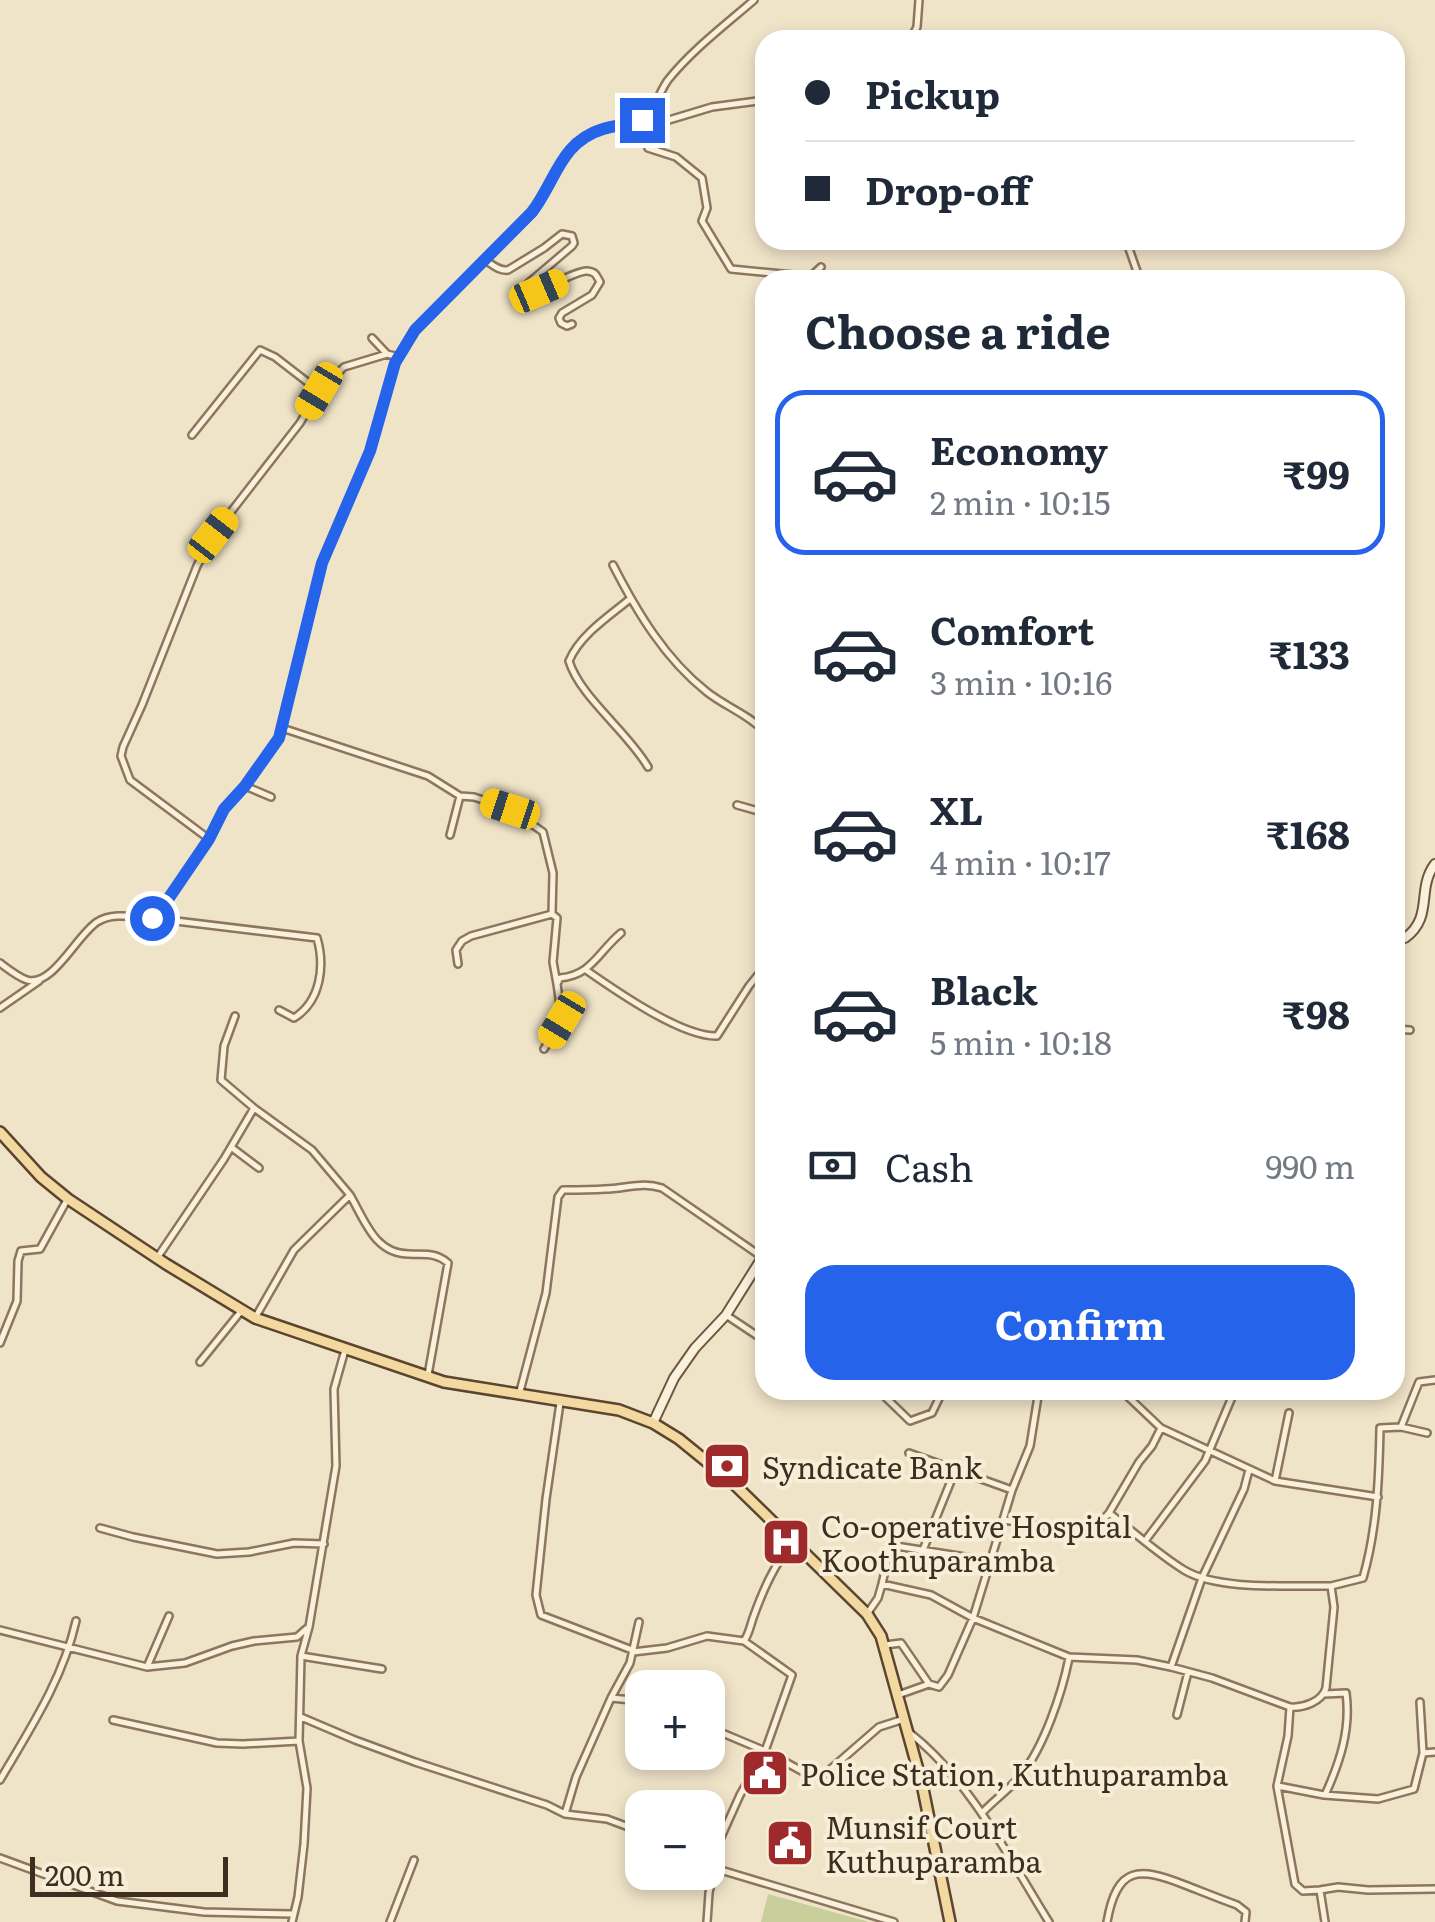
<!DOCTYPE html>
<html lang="en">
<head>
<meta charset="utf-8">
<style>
  body { margin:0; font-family:Literata,serif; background:#f2f2f3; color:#1f2937; height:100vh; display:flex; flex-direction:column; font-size:38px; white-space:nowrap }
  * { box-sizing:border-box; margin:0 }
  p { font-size:32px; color:#747a83 }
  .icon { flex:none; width:55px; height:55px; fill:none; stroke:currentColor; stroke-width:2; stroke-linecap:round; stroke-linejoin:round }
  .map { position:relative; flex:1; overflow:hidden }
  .sheet { position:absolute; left:755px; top:270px; width:650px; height:1130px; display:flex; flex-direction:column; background:#fff; border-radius:30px; box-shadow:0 5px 15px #0003 }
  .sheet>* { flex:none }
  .banner { position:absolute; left:755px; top:30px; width:650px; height:220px; border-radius:30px; box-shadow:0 5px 15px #0003; display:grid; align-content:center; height:220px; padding:0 50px; background:#fff }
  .controls { position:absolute; left:625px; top:1670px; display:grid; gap:20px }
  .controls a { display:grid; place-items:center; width:100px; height:100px; border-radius:20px; background:#fff; box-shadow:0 5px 15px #0003; font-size:50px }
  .scale { position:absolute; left:30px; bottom:25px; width:198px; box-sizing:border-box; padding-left:10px; border:5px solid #3d2e20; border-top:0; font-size:28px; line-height:35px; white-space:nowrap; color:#3d2e20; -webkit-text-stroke:8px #f7eed8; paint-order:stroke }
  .end { position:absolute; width:45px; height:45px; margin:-22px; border:12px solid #2563eb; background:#fff; box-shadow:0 0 0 5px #fff }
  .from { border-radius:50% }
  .car { position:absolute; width:30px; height:60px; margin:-30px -15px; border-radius:12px; box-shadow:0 0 8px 2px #0007; background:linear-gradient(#f5c518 24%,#345 0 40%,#f5c518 0 76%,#345 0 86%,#f5c518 0) }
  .banner b { display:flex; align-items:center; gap:35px; height:95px; font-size:38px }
  .banner b+b { border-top:2px solid #e0e1e3 }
  .banner i { width:25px; height:25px; background:#1f2937 }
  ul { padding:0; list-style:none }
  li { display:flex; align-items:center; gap:30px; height:165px; margin:0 20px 15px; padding:0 30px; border:5px solid transparent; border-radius:30px }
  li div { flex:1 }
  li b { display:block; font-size:38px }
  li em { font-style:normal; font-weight:700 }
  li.selected { border-color:#2563eb }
  li>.icon { width:90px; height:90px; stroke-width:1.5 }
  h2 { padding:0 50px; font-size:45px; line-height:120px }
  .pay { display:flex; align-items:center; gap:25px; height:110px; padding:0 50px; font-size:38px }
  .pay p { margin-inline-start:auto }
  .button { display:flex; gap:20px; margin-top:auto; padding:20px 50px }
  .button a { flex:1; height:115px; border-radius:30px; background:#2563eb; color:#fff; font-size:40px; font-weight:700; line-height:115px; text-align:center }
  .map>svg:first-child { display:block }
  .garden { fill:#c9cf9b }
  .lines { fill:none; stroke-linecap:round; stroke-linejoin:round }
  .street-casing { stroke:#8d765c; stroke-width:10 }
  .secondary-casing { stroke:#6f573f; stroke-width:12 }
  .primary-casing { stroke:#5b4430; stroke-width:14 }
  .street { stroke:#faf1dc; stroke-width:5 }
  .secondary { stroke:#faf1dc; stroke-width:8 }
  .primary { stroke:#f3d9a0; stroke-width:9 }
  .route { stroke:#2563eb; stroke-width:12 }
  .labels { text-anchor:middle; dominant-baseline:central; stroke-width:8; stroke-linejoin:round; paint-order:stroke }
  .poi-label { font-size:30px; fill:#3d2e20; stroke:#f7eed8; text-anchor:start }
</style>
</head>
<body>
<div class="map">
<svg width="1435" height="1922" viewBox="0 0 1435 1922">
  <rect width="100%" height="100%" fill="#f0e4c8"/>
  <path class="garden" d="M768,1894L869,1922H761Z"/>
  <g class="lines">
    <g class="street-casing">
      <path id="street" d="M910,40L917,27L919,0
        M765,100L712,107L649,126L647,133L648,148L676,157L702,178L707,208L702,221L731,269L793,275L804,280
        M1126,240L1140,280
        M487,258L488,262C494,266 500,271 508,270L544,248L562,234L572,236L574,243L572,246L525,286L527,292L530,293C544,290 577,270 587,271C596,272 596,275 600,282L592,295L562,313L559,318L561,323L567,326L572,324
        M807,280L821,267
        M372,338L387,354
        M192,435L260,350L275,357L319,391
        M613,565C637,612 665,659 707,692C726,707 748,714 765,732
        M630,599C609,616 580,635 569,661C580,697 628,732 648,767
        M282,728L428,776L460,796L474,797L510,809L543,832L553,873L552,914L557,918L553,962L557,984L560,978C592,975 598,952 621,933
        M245,786L271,797
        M737,805L765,813
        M450,835L460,796
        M209,839L130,780L121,756L123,747L142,705L197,566L213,535L300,423L319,391L344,367L387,354L399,357
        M151,918L317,938C325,966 321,1001 294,1018L279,1010
        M0,963C8,969 18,977 27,980C52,988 77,935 97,922C112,912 134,917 151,918L162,908L209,839L224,809L245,786L279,739L322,563L370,451L395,363L415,331L532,213C556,181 558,146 598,130C612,125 632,128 643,119C656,109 659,92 668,80C692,50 725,25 754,0
        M458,964L456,950L462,941L471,936L552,914
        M586,970C616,991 682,1037 717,1036L749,986L765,966
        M0,1008L39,981
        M235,1016L224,1046L221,1080L254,1108L312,1150L350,1195
        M1395,1029L1410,1030
        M544,1049L562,1020L557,984
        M231,1147L259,1168
        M157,1258L224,1159L254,1108
        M726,1315L765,1341
        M255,1318L294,1250L350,1195C365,1221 375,1254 409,1254C425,1255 435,1252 448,1263L428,1375
        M0,1343L17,1301L18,1261L21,1251L40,1249L67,1200
        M200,1362L242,1310
        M878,1390L910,1421L932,1413L943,1390
        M1121,1390L1161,1428L1275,1481L1378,1497
        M519,1395L546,1293L558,1197L563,1190C577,1190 591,1190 605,1189C625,1189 642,1181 662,1188L762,1257
        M560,1403L546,1499L536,1595L541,1615L632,1650
        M1401,1427L1427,1433
        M909,1453L1012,1490
        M1275,1481L1289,1413
        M1109,1513C1134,1532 1158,1554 1184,1570C1219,1591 1290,1585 1331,1586
        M1003,1520L1012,1490L1030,1446L1039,1390
        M100,1528L133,1537L217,1554L249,1552L294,1543L324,1544
        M1145,1541L1205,1461L1235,1390
        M923,1550L955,1471
        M882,1584L889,1553L896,1546L990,1561
        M867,1614L878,1598L882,1584L931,1595L973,1618L1069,1657L1137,1660L1171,1667L1212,1678L1290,1707C1303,1708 1322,1702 1326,1688L1334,1607L1331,1586L1363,1578C1377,1529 1379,1479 1380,1428L1401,1427L1419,1382L1435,1380
        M639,1622L630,1663L611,1698L632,1700L642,1704
        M0,1630L147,1667L185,1663L232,1646L254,1641L297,1637L306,1629
        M885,1645L901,1643L929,1684
        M633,1652L667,1648L707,1636L744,1641C749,1634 750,1627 753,1618C763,1590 774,1565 793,1542
        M301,1656L382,1669
        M147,1667L169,1616
        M1171,1667L1202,1578L1244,1489L1249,1470
        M1324,1694L1346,1693C1351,1729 1340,1762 1325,1795
        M898,1695L929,1684L939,1687L948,1675L973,1618L1003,1520L1054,1527L1089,1535L1109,1513L1139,1462L1152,1446L1161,1428
        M1290,1707L1288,1736L1277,1786L1295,1884L1303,1891L1320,1890L1325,1922
        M1177,1715L1188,1672
        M301,1717L355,1740L415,1762L547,1805L565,1814L607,1819L642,1832
        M113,1720L217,1743L243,1744L299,1741
        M708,1727L765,1751L792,1675L744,1641
        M910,1733C970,1780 1009,1858 1049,1922
        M1423,1753L1435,1752
        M0,1780C30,1729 63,1679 76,1621
        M1278,1786L1324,1795L1378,1799L1414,1789L1423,1753L1420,1702
        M982,1813C994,1800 1010,1789 1021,1775C1044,1747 1062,1693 1069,1658
        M565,1814L576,1777L611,1698
        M0,1858L117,1901L204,1912L292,1914
        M714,1868L894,1922
        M1320,1890L1338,1887L1368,1890L1435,1889
        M292,1922L298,1897L304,1844L307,1788L299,1741L301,1656L309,1627L336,1466L334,1389L345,1350
        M390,1922L414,1860
        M707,1922L709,1893L714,1868L709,1864L740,1795L765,1751L809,1775L825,1774L879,1727L904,1719
        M1107,1922C1117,1865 1139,1867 1185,1885C1203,1892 1220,1899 1237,1905L1246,1912L1245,1922"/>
    </g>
    <g class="secondary-casing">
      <path id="secondary" d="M1395,938H1405C1434,917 1416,889 1435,864
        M653,1423L674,1378L695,1348L726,1315L765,1253"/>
    </g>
    <g class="primary-casing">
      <path id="primary" d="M0,1132L41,1177L68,1199L166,1264L255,1318L444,1382L619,1410L653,1423L679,1439L733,1483L867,1614L881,1636L922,1784L950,1922"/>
    </g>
    <use href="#street" class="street"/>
    <use href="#secondary" class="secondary"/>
    <use href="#primary" class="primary"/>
  </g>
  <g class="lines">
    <path class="route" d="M152,918L162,908L209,839L224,809L245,786L279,738L322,563L370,451L395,363L415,330L532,212C556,181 560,142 603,129C616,125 630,125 642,120"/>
  </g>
  <defs>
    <g id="bank-square" transform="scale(2.5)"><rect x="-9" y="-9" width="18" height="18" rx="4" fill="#9e2a2b" stroke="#f7eed8"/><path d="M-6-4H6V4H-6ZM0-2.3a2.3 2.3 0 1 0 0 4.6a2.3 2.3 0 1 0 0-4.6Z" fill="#fff"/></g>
    <g id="hospital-square" transform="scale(2.5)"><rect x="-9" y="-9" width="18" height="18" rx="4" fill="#9e2a2b" stroke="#f7eed8"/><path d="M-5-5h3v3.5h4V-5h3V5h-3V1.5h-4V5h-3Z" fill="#fff"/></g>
    <g id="civic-square" transform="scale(2.5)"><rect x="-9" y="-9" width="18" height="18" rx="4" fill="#9e2a2b" stroke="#f7eed8"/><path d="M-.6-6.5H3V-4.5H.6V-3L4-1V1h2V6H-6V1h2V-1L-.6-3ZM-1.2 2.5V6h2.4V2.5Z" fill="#fff"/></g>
  </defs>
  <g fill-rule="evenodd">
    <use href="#bank-square" x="727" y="1466"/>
    <use href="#hospital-square" x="786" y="1542"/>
    <use href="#civic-square" x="765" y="1773"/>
    <use href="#civic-square" x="790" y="1843"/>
  </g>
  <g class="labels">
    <g class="poi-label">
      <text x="762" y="1466">Syndicate Bank</text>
      <text x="821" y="1525">Co-operative Hospital<tspan x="821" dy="34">Koothuparamba</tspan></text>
      <text x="800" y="1773">Police Station, Kuthuparamba</text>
      <text x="825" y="1826">Munsif Court<tspan x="825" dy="34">Kuthuparamba</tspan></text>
    </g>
  </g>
</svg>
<div class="controls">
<a>+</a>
<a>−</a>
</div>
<div class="scale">200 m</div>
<i class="end from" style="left:152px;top:918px"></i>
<i class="end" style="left:642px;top:120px"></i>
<i class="car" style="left:539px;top:291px;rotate:67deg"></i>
<i class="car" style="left:319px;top:391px;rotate:211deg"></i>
<i class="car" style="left:213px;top:535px;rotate:38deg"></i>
<i class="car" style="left:510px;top:809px;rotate:288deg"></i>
<i class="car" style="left:562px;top:1020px;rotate:211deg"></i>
<div class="banner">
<b><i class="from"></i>Pickup</b>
<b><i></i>Drop-off</b>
</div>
<section class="sheet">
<h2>Choose a ride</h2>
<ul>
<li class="selected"><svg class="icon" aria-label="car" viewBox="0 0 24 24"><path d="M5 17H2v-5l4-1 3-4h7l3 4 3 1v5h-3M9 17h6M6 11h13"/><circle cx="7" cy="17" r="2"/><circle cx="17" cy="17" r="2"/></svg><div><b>Economy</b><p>2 min · 10:15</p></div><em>₹99</em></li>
<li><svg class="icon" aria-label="car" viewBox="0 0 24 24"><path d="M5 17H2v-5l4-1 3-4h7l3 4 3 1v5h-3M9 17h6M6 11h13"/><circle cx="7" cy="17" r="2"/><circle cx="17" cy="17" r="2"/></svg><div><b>Comfort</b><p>3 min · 10:16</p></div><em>₹133</em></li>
<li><svg class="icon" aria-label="car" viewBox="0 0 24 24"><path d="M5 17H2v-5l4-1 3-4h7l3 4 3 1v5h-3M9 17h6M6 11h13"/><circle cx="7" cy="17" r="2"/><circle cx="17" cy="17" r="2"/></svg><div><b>XL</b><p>4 min · 10:17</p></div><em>₹168</em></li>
<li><svg class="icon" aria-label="car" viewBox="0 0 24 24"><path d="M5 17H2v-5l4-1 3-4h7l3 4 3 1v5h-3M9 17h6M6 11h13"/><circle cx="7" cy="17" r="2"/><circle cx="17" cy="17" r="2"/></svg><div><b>Black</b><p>5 min · 10:18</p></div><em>₹98</em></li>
</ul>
<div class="pay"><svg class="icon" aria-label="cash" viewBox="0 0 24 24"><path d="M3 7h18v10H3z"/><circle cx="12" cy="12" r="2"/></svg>Cash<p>990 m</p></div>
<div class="button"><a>Confirm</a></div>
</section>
</div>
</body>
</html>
